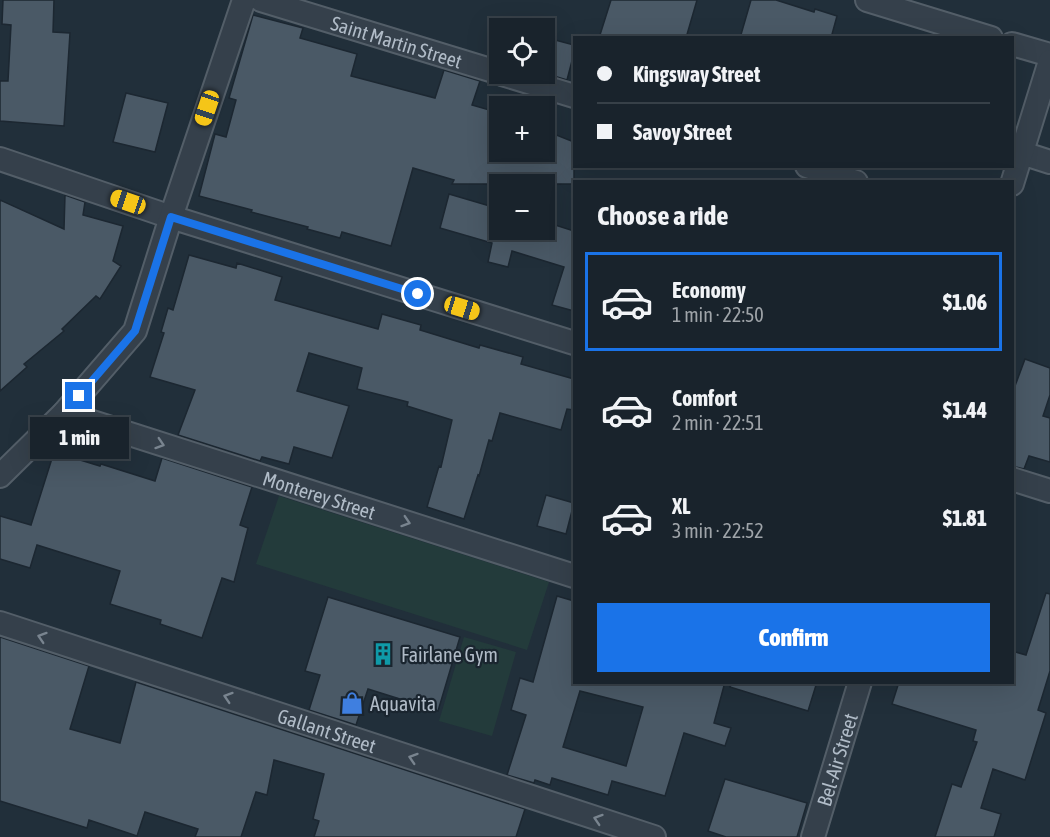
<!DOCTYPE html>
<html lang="en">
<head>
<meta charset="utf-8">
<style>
  body { margin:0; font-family:"Asap Condensed",sans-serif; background:#222b34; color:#f1f3f6; height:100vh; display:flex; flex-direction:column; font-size:22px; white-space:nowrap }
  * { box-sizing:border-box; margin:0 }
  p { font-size:20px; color:#9fa4a9 }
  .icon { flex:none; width:33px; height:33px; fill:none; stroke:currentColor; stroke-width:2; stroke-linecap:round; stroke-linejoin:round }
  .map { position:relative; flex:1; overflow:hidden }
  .sheet { position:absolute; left:573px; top:180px; width:441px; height:504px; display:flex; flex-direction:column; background:#19232c; border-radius:0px; box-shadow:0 6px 24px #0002,0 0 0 2px #374048 }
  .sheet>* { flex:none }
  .guide { position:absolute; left:573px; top:36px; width:441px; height:132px; border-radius:0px; box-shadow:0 6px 24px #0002,0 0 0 2px #374048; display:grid; align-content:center; height:132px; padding:0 24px; background:#19232c }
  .buttons { position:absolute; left:489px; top:18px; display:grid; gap:12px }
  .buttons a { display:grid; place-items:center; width:66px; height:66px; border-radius:0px; background:#19232c; box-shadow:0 6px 24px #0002,0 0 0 2px #374048; font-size:30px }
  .end { position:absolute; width:27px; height:27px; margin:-14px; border:8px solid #1a73e8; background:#fff; box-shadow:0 0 0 3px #fff }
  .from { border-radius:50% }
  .bubble { position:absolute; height:42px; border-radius:0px; background:#19232c; box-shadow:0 6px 24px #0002,0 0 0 2px #374048; font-size:20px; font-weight:800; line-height:42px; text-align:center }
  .car { position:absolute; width:18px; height:36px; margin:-18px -9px; border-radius:8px; box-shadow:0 0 4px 2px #0007; background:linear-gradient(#f5c518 24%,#345 0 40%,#f5c518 0 76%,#345 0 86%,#f5c518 0) }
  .guide b { display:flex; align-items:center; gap:21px; height:57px; font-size:22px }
  .guide b+b { border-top:2px solid #374048 }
  .guide i { width:15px; height:15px; background:#f1f3f6 }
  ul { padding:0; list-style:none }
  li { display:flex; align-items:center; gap:18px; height:99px; margin:0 12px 9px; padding:0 12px; border:3px solid transparent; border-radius:0px }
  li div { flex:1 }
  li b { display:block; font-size:22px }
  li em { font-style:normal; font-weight:800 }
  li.on { border-color:#1a73e8 }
  li>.icon { width:54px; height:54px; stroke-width:1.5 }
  h2 { padding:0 24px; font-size:27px; line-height:72px }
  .button { display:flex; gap:12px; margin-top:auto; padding:12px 24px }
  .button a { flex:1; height:69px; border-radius:0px; background:#1a73e8; color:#fff; font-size:24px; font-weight:800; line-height:69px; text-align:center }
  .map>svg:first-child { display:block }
  .green { fill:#233b3b }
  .building { fill:#4a5966; stroke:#1c2731; stroke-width:1.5; fill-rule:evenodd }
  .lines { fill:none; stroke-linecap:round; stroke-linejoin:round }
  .minor-casing { stroke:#535e68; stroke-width:26 }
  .minor { stroke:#35404b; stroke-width:22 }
  .oneway { stroke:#79848f }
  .route { stroke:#1a73e8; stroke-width:8 }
  .labels { text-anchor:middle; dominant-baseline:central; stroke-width:4.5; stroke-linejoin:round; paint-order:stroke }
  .street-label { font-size:20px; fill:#b0bbc7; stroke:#1a252f }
  .poi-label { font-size:20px; fill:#b0bbc7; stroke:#1a252f; text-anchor:start }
</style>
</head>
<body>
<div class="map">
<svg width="1050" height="837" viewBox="0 0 1050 837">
  <rect width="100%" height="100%" fill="#212f3a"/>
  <path class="green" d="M279,496L549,582L527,650L256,564Z
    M464,637L516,652L492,736L439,721Z"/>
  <path class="building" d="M3,0H54L53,32L70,33L64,126L0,121V81H8L11,25L2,24Z
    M611,0H697L686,38H599Z
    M751,0H776L814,12L815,9L837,16L831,38H740Z
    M253,15L303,28L300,38L357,54L351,76L435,98L444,70L480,81L472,105L500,113V152H544V130L574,142V184H452L454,180L413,168L391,246L342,232L340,238L307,229L308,227L251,212L252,210L199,196L215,134L226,137L236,100L229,98Z
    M544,37L574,45V53L567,80L544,73Z
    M126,93L168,103L155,152L113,142Z
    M449,194L500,209V230H547L549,223L574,231V311L552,305L564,267L512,251L508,267L488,262L492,243L440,228Z
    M65,195L85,202L83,215L123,226L113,261L121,266L100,299L96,296L62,329L64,331L24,364L27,367L0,391V200L64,229Z
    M189,255L236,268L237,263L282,277L275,300L378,329L382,314L421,325L420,330L479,348L480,345L523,357L521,364L574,379V410L567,409L561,430L500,413L492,441L489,440L479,476L478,475L464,519L427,507L439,466L441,467L452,420L407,406L408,402L357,389L362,368L309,353L297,391L349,406L332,458L294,447L289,464L262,457L260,461L178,435L195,390L150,377L164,333L161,332L168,308L173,310Z
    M1025,359L1050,368V395L1043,416L1050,418V462L1029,456L1024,469L1012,466V394Z
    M54,452L100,466L101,464L155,481L162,458L252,487L240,525L248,528L234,582L222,578L202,638L160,624L161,620L110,604L120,571L37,545L30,568L0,559V516L31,525Z
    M546,495L574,503L566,534L537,526Z
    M1046,593L1050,594V671L1038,710L1046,713L1025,780L993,769L981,808L1001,814L994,837H935L952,784L961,787L977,742L973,741L976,730L892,704L899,682H1012V651L1026,655Z
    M557,596L574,601V682H725L714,723L731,728L725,746L684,733L665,796L612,781L608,795L552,778L550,785L535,780L534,783L507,775L526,715L511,710L520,678L533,682ZM580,691L643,707L626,766L563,747Z
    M328,597L460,637L438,711L368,689L356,725L309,710L320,675L305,671Z
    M0,637L89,666L70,729L120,743L136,682L525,809L516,837H314L319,821L313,819L324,774L274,760L267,795L256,792L241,837H195L198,829L145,812L137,836L89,820L87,828L0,801Z
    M731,682H817L808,711L730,687Z
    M725,779L807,803L797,837H726L708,831Z"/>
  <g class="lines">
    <g class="minor-casing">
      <g id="minor">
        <path id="s1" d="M261,0L500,73"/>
        <path d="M867,0L991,38"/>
        <path d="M1012,44L1050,55"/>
        <path d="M502,74L574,96"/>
        <path d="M1022,153L1050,162"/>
        <path d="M0,159L171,217L574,343"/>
        <path d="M807,166L856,182"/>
        <path d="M1012,184L1050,61"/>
        <path id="s2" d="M64,413L574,576"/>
        <path d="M0,476L64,413L135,331L171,217L244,0"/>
        <path d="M1012,479L1050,491"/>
        <path id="s3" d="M0,623L654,837"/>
        <path id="s4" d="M813,837L860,682"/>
      </g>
    </g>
    <use href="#minor" class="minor"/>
  </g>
  <defs><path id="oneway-chevron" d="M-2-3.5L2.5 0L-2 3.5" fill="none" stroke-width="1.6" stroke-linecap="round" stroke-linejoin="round" transform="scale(1.5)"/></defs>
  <g class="oneway">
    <use href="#oneway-chevron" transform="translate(160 444) rotate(18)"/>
    <use href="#oneway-chevron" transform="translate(406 522) rotate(18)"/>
    <use href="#oneway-chevron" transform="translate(42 637) rotate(-162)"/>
    <use href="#oneway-chevron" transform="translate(228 697) rotate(-162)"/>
    <use href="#oneway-chevron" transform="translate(413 758) rotate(-162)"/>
    <use href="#oneway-chevron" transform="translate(598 819) rotate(-162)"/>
  </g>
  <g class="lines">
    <path class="route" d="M79,396L135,331L171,217L418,294"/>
  </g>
  <defs>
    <g id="building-bare" transform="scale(1.8)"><path d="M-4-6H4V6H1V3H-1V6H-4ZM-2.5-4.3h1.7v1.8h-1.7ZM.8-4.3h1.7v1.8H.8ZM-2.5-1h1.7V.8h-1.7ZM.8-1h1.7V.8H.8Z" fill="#0f9aa8" stroke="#1a252f" stroke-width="2.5" paint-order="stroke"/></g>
    <g id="shop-bare" transform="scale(1.8)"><path d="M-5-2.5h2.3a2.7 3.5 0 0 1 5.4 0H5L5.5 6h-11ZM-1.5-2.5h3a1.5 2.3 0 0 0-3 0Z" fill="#3f7fe0" stroke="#1a252f" stroke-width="2.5" paint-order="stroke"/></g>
  </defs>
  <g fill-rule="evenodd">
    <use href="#building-bare" x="383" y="654"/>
    <use href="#shop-bare" x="352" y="703"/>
  </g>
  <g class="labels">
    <g class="street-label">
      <text stroke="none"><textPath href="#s1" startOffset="142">Saint Martin Street</textPath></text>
      <text stroke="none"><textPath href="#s2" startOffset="268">Monterey Street</textPath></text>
      <text stroke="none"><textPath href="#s3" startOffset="344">Gallant Street</textPath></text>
      <text stroke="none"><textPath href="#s4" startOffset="81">Bel-Air Street</textPath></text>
    </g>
    <g class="poi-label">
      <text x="401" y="654">Fairlane Gym</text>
      <text x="370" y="703">Aquavita</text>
    </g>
  </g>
</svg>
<div class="buttons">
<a><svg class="icon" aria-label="locate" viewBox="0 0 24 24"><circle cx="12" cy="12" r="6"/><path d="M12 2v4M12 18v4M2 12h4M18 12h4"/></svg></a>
<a>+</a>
<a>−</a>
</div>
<i class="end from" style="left:418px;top:294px"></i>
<i class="end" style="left:79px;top:396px"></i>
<div class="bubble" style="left:30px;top:417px;width:99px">1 min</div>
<i class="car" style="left:207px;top:108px;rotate:199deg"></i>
<i class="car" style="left:128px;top:202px;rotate:289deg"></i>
<i class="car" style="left:462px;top:308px;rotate:107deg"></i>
<div class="guide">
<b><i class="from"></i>Kingsway Street</b>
<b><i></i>Savoy Street</b>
</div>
<section class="sheet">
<h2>Choose a ride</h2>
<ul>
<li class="on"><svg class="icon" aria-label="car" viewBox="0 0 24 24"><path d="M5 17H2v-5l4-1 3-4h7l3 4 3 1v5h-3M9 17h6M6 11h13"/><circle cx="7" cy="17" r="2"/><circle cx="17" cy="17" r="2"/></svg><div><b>Economy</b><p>1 min · 22:50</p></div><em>$1.06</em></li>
<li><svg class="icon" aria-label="car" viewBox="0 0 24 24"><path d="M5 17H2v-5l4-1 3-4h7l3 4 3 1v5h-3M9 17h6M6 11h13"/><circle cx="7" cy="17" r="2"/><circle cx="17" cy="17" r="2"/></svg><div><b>Comfort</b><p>2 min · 22:51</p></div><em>$1.44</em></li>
<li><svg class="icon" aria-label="car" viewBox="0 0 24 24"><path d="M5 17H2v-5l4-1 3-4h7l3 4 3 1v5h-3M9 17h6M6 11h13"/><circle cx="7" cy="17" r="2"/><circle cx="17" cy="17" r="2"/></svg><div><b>XL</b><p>3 min · 22:52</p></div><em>$1.81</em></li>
</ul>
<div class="button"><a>Confirm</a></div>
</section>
</div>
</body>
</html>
